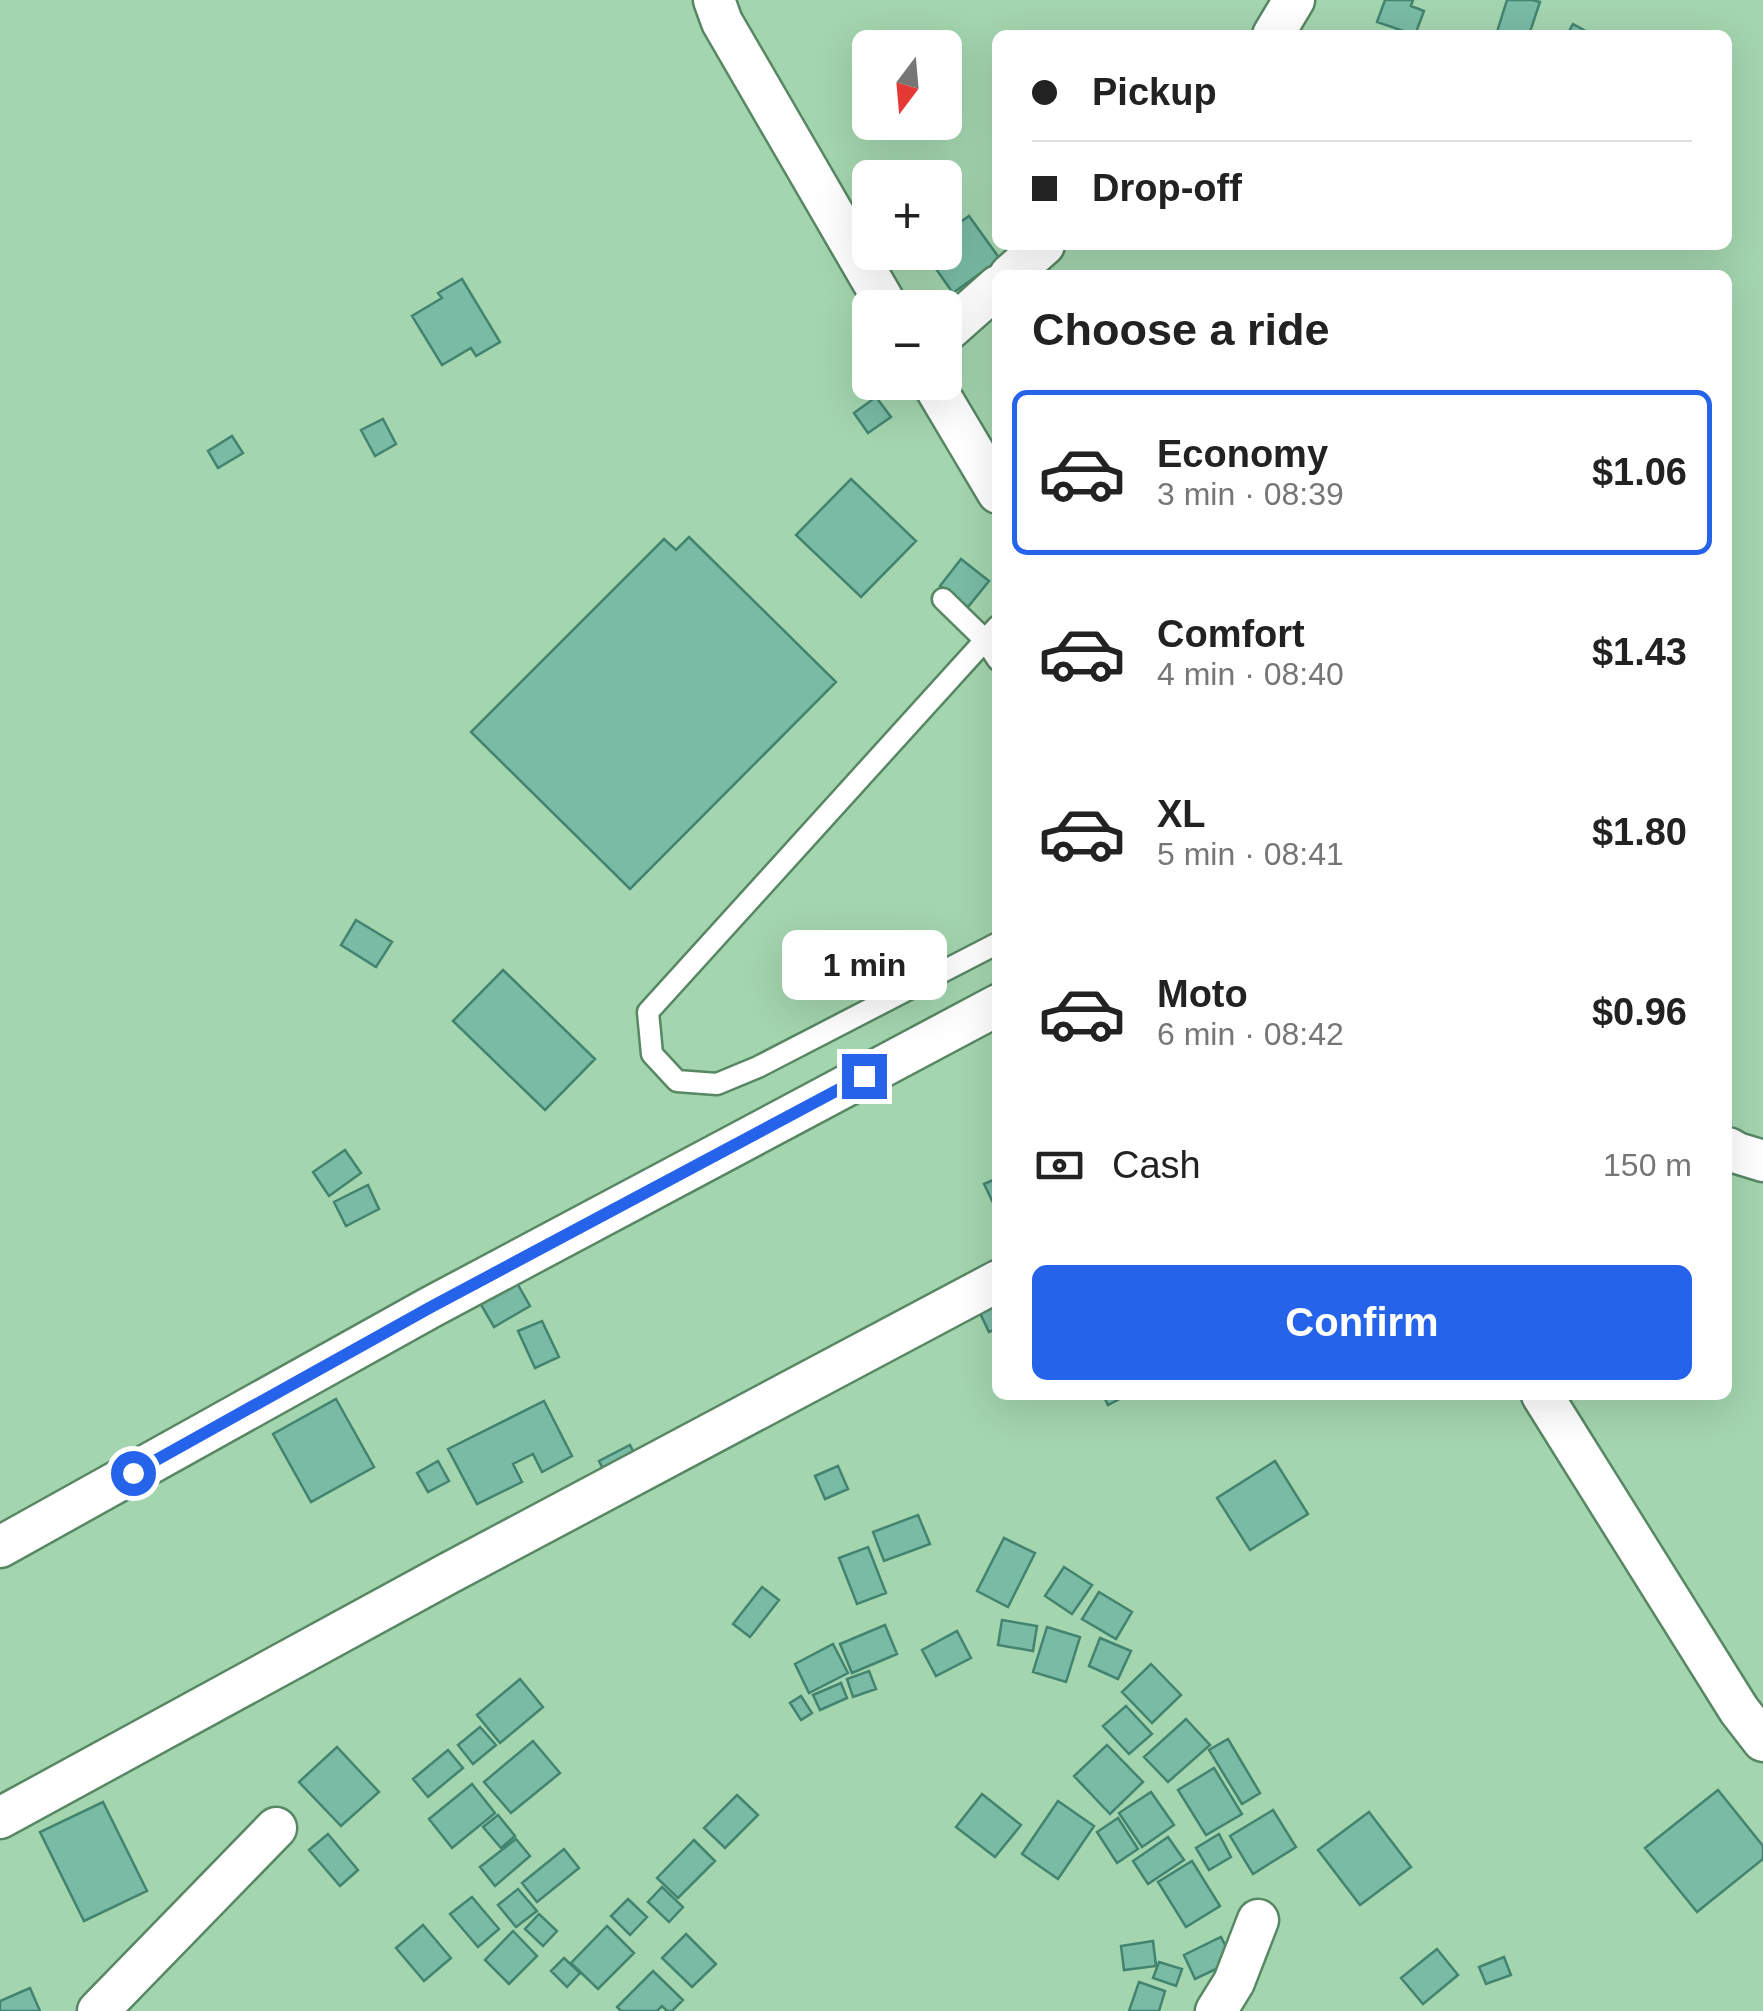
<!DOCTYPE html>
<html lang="en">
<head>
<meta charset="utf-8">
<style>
  body { margin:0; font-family:Helvetica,sans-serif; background:#f6f6f6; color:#222; height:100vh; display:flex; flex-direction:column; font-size:38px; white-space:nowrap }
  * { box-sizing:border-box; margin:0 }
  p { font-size:32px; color:#767676 }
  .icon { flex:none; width:55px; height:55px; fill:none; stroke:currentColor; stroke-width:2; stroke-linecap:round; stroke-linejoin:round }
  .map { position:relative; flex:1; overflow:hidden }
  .side { position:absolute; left:992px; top:270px; width:740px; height:1130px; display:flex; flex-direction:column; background:#fff; border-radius:15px; box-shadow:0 10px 40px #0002 }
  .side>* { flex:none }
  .banner { position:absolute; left:992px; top:30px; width:740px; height:220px; border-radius:15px; box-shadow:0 10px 40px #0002; display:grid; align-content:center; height:220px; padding:0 40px; background:#fff }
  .needle { width:65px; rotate:196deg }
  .fabs { position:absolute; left:852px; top:30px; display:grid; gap:20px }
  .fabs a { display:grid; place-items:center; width:110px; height:110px; border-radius:15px; background:#fff; box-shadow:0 10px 40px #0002; font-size:50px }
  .end { position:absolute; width:45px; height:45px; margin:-22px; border:12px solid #2563eb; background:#fff; box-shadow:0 0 0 5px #fff }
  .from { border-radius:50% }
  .bubble { position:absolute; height:70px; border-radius:15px; background:#fff; box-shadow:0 10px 40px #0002; font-size:32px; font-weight:700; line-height:70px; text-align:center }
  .banner b { display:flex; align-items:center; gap:35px; height:95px; font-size:38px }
  .banner b+b { border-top:2px solid #e0e0e0 }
  .banner i { width:25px; height:25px; background:#222 }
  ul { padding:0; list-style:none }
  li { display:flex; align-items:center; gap:30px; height:165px; margin:0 20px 15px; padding:0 20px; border:5px solid transparent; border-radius:15px }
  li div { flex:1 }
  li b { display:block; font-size:38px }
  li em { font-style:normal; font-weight:700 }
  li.on { border-color:#2563eb }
  li>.icon { width:90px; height:90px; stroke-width:1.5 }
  h2 { padding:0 40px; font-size:45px; line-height:120px }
  .pay { display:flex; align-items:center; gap:25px; height:110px; padding:0 40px; font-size:38px }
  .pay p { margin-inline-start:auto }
  .button { display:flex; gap:20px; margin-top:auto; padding:20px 40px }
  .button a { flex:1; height:115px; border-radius:15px; background:#2563eb; color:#fff; font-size:40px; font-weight:700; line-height:115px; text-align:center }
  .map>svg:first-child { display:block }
  .building { fill:#79bba5; stroke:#438470; stroke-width:2.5 }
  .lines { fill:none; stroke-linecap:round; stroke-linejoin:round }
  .lane-casing { stroke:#588764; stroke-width:25 }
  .street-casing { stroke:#588764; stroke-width:45 }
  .lane { stroke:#fff; stroke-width:20 }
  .street { stroke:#fff; stroke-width:40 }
  .route { stroke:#2563eb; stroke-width:12 }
</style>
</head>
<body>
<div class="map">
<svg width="1763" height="2011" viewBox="0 0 1763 2011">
  <rect width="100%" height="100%" fill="#a3d5ae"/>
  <path class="building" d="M1385,0H1413L1411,6L1424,11L1415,35L1377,22Z
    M1507,0H1532L1540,2L1529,35H1496Z
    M1573,24L1593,35H1567Z
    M969,216L1000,259L953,293L924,252H945V233Z
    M462,279L500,342L476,356L471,348L442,365L412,316L442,298L438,293Z
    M876,397L891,417L868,433L854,413Z
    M383,419L396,444L375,456L361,430Z
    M232,436L243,453L218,468L208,451Z
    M851,479L916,541L861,597L796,535Z
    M689,537L836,682L630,889L471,732L664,539L676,550Z
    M961,559L989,581L968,607L940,586Z
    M356,920L392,942L376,967L341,945Z
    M503,970L595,1059L545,1110L453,1021Z
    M345,1150L361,1173L329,1196L313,1172Z
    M998,1178V1213L984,1184Z
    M368,1185L379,1209L346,1226L334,1202Z
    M517,1283L530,1306L494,1327L480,1303Z
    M998,1305V1328L989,1332L980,1313Z
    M542,1321L559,1357L535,1368L518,1331Z
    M1103,1395H1127L1108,1405Z
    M336,1399L374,1467L311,1502L273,1434Z
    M544,1401L572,1456L542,1472L533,1454L513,1464L522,1482L477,1504L448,1449Z
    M630,1445L641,1466L610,1482L599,1461Z
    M438,1461L449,1481L428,1492L417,1473Z
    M1275,1461L1308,1514L1250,1550L1217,1498Z
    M838,1466L848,1489L825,1499L815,1476Z
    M918,1515L930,1544L884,1561L873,1532Z
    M1004,1538L1035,1553L1008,1607L977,1591Z
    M868,1547L886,1593L857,1604L839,1558Z
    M1064,1567L1092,1585L1072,1614L1045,1596Z
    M762,1587L779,1600L750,1637L733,1624Z
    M1099,1592L1132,1612L1116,1639L1082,1619Z
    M1002,1620L1037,1626L1033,1651L998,1645Z
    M885,1625L897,1654L852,1673L840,1644Z
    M1047,1627L1080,1637L1066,1682L1033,1672Z
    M957,1631L971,1658L936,1676L922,1650Z
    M1100,1638L1131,1651L1118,1679L1089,1666Z
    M833,1644L848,1673L809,1693L795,1664Z
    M1151,1664L1181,1695L1152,1723L1122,1692Z
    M869,1671L876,1689L853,1697L847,1679Z
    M520,1679L543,1707L500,1743L477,1715Z
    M841,1683L847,1698L820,1710L813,1695Z
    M801,1696L812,1713L801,1720L790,1703Z
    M1126,1706L1152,1734L1129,1754L1103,1726Z
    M1186,1719L1210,1745L1168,1782L1144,1757Z
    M480,1727L496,1745L473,1764L458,1745Z
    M1228,1739L1260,1793L1242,1804L1209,1750Z
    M533,1741L560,1773L511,1813L484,1782Z
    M1107,1745L1143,1782L1110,1814L1074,1776Z
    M337,1747L379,1792L341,1826L299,1782Z
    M448,1750L463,1768L428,1797L413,1779Z
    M1214,1768L1242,1814L1206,1835L1178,1790Z
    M472,1784L495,1813L452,1848L429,1819Z
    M1718,1790L1763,1846V1859L1697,1912L1645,1848Z
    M1151,1792L1174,1825L1142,1847L1119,1813Z
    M982,1794L1021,1825L995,1857L956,1827Z
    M737,1795L758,1815L725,1848L704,1828Z
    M1058,1801L1094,1826L1058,1879L1022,1854Z
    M103,1802L147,1891L84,1921L40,1832Z
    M1273,1810L1296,1847L1253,1874L1230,1836Z
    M1369,1812L1411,1867L1360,1905L1318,1850Z
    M498,1815L515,1836L501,1848L483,1827Z
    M1118,1818L1138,1849L1117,1863L1097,1832Z
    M328,1834L358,1870L340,1886L309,1850Z
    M1219,1834L1231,1857L1209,1870L1196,1848Z
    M1168,1837L1184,1860L1148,1884L1133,1861Z
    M516,1839L530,1856L495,1886L480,1867Z
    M694,1840L715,1861L678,1898L657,1878Z
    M564,1849L579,1868L537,1902L522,1883Z
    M1192,1861L1220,1906L1186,1927L1158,1882Z
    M662,1887L683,1907L669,1922L648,1902Z
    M518,1889L537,1911L516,1927L498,1905Z
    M472,1897L499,1929L478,1947L450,1914Z
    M628,1899L647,1917L630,1935L611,1916Z
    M539,1914L557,1931L543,1946L525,1929Z
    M423,1925L451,1958L424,1981L396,1948Z
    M607,1926L634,1953L598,1989L571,1963Z
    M513,1931L537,1956L509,1984L485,1960Z
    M686,1934L716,1964L692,1987L662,1958Z
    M1221,1937L1233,1961L1195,1979L1184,1955Z
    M1153,1941L1156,1966L1124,1970L1121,1946Z
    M1437,1949L1458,1975L1423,2004L1401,1978Z
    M1504,1957L1511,1975L1486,1984L1479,1967Z
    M564,1958L580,1973L567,1987L551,1971Z
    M1159,1962L1182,1969L1176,1986L1153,1978Z
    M653,1971L683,2000L672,2011H667L662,2006L657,2011H621L617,2007Z
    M1139,1982L1165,1991L1159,2011H1129Z
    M30,1988L40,2011H0V2001Z"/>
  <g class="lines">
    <g class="lane-casing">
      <path id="lane" d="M943,599L984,639L998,660
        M998,626L648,1012L652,1054L677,1081L717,1084L758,1067L998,943"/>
    </g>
    <g class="street-casing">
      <path id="street" d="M714,0L722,22L888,308
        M1273,35L1294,0
        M1010,275L1044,245
        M945,333L998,286
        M932,382L998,493
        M1728,1148L1737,1153L1763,1161
        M1542,1395L1739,1710L1763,1741
        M0,1547L431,1307L998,1005
        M0,1818L449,1573L998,1281
        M98,2011L276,1828
        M1216,2011L1234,1982L1258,1920"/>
    </g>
    <use href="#lane" class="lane"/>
    <use href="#street" class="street"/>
  </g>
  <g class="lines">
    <path class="route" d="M133,1473L431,1307L864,1076"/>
  </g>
</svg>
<div class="fabs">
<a><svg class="needle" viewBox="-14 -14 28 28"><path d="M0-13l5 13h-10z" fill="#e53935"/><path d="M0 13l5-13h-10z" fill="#767676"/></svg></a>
<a>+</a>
<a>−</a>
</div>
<i class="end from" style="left:133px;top:1473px"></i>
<i class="end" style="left:864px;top:1076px"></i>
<div class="bubble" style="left:782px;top:930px;width:165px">1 min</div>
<div class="banner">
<b><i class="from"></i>Pickup</b>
<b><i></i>Drop-off</b>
</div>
<section class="side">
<h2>Choose a ride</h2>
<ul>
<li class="on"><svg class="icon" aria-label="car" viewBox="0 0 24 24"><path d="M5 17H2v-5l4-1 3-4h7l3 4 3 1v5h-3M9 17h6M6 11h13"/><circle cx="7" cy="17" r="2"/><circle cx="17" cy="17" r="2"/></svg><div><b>Economy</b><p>3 min · 08:39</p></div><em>$1.06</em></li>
<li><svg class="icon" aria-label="car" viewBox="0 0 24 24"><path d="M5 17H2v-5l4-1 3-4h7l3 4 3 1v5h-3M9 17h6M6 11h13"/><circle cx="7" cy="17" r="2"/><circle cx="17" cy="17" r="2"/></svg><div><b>Comfort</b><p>4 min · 08:40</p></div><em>$1.43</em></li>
<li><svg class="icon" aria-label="car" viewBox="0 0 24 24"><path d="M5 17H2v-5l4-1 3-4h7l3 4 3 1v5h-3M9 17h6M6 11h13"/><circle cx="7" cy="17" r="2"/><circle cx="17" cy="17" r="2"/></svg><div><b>XL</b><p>5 min · 08:41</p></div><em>$1.80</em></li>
<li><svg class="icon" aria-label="car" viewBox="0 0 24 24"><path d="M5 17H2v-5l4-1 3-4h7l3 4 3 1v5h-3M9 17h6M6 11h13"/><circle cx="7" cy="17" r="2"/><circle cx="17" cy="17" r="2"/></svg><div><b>Moto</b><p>6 min · 08:42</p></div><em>$0.96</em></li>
</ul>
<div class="pay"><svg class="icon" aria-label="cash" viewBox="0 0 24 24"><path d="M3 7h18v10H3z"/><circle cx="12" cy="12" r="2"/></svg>Cash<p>150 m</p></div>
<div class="button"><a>Confirm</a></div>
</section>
</div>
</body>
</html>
